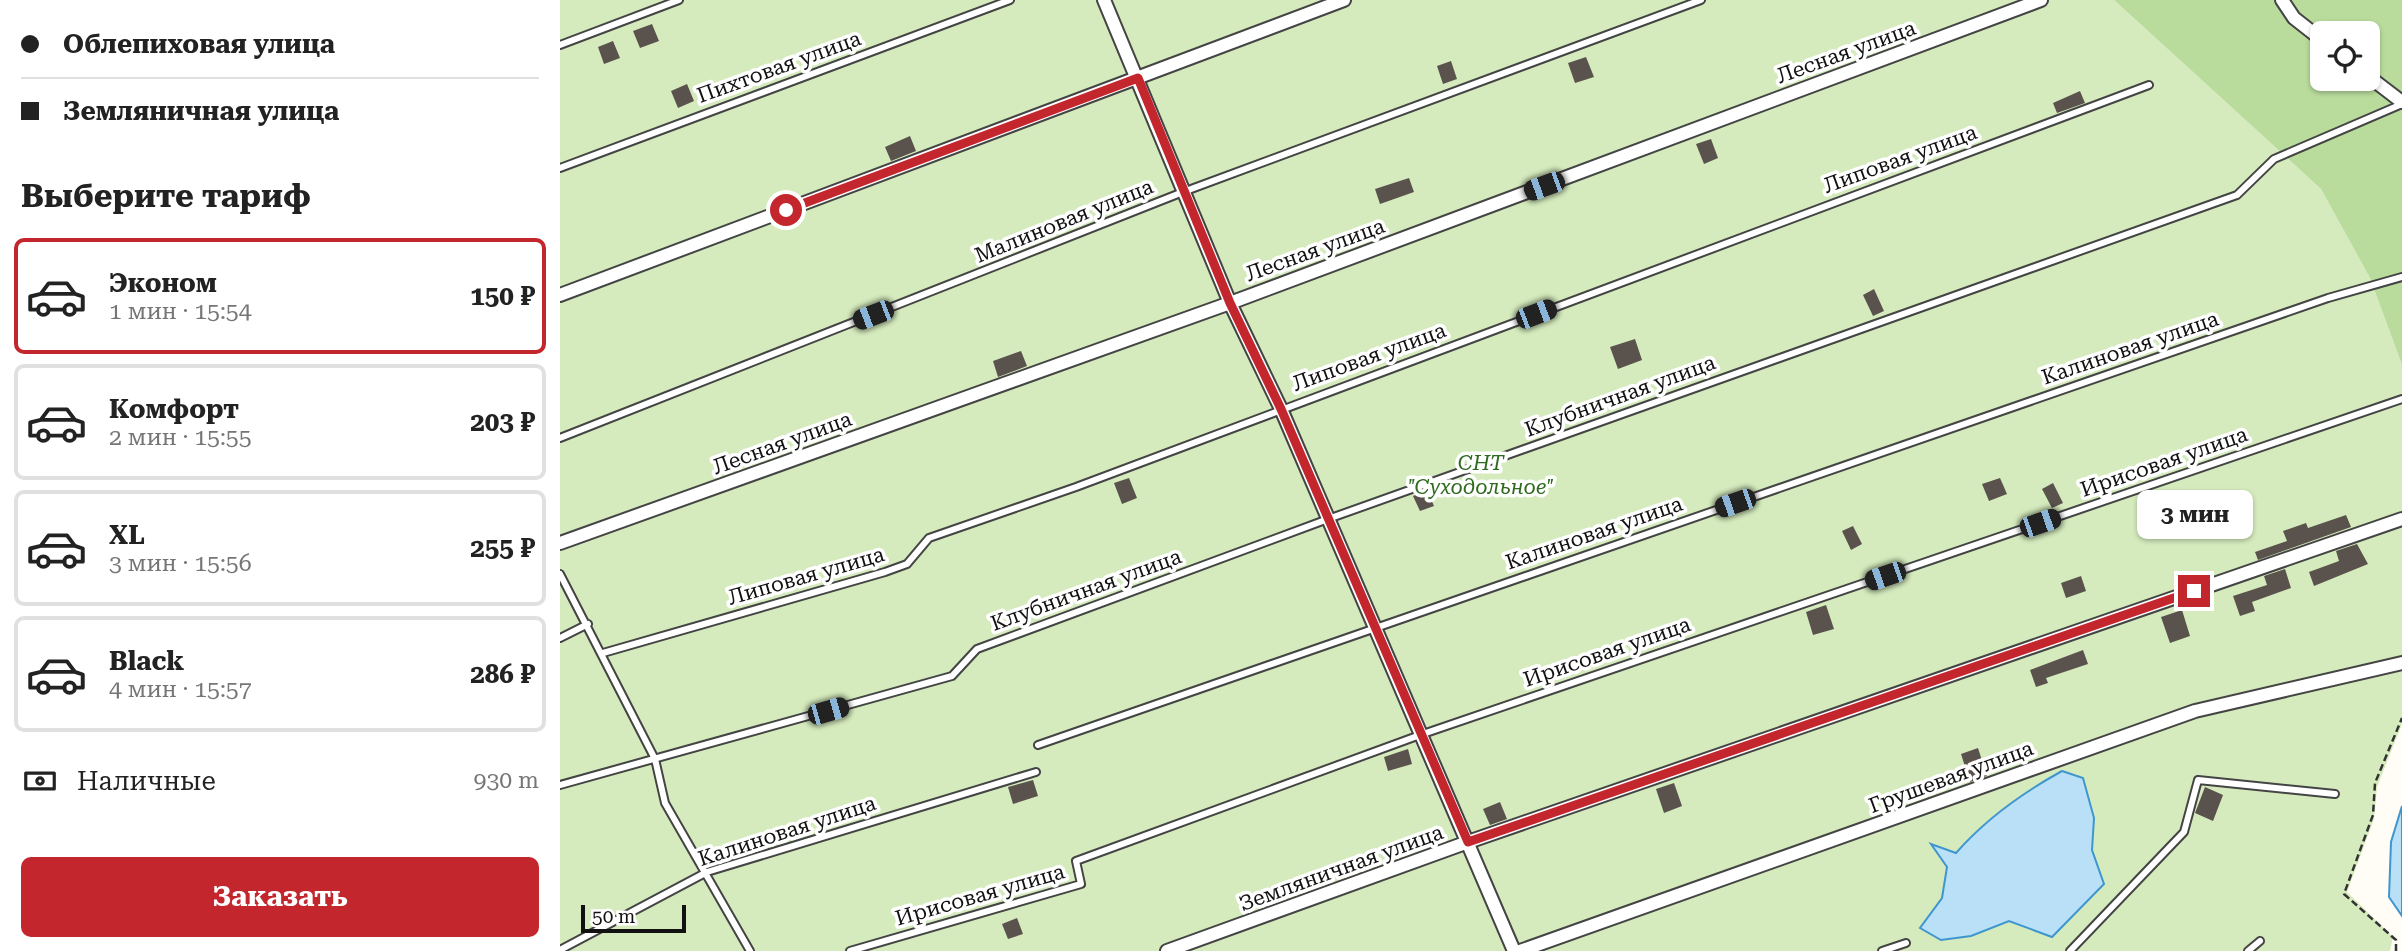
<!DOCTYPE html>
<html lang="ru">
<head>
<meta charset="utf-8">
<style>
  body { margin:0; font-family:"Roboto Serif",serif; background:#f2f2f2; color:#222; height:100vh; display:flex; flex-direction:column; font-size:26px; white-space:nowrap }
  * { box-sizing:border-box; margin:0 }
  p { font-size:23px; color:#767676 }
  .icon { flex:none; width:38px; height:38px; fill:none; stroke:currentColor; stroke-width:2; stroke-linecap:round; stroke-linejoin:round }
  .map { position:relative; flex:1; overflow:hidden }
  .sheet { display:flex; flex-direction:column; background:#fff; width:560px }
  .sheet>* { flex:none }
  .hud { display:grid; align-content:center; height:154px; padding:0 21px; background:#fff }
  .buttons { position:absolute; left:1750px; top:21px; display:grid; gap:14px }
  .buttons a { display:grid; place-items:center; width:70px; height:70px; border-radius:10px; background:#fff; box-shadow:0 2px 5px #0004; font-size:35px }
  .scale { position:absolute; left:21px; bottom:18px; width:105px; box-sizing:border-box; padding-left:7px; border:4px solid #111; border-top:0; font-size:19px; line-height:24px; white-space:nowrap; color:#111; -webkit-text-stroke:5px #fff; paint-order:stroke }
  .end { position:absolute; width:32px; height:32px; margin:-16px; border:9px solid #c4262e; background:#fff; box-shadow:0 0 0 4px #fff }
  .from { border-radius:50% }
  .bubble { position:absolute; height:49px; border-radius:10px; background:#fff; box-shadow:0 2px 5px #0004; font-size:23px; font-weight:700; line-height:49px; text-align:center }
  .car { position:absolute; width:21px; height:42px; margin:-21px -10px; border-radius:9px; box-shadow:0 0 5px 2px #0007; background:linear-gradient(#222 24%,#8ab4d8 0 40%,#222 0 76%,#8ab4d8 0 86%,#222 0) }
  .hud b { display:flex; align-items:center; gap:24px; height:66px; font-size:26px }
  .hud b+b { border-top:2px solid #e0e0e0 }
  .hud i { width:18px; height:18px; background:#222 }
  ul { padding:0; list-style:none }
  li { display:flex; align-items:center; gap:21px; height:116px; margin:0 14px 10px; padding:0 7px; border:4px solid #e0e0e0; border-radius:10px }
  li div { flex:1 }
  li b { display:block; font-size:26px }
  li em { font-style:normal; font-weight:700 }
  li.active { border-color:#c4262e }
  li>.icon { width:63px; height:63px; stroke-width:1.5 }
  h2 { padding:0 21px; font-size:32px; line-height:84px }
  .pay { display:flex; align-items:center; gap:18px; height:77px; padding:0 21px; font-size:26px }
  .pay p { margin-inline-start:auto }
  .button { display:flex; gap:14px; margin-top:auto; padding:14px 21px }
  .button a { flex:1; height:80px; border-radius:10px; background:#c4262e; color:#fff; font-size:28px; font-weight:700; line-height:80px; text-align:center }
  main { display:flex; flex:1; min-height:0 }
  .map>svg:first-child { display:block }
  .green { fill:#d5ebbd }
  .forest { fill:#b9dc9c; fill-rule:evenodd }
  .water { fill:#b9e0f7; stroke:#3f96cf; stroke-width:2 }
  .building { fill:#5a524d }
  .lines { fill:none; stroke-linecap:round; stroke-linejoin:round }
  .service-casing { stroke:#444; stroke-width:10 }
  .minor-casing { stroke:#444; stroke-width:16 }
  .path { stroke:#333; stroke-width:2.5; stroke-dasharray:7 3.5; stroke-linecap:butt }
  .service { stroke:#fff; stroke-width:6 }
  .minor { stroke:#fff; stroke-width:12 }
  .route { stroke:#c4262e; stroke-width:9 }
  .labels { text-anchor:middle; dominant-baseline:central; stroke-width:7; stroke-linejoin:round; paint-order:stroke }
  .street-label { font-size:21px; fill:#111; stroke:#fff }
  .park-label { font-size:21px; font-style:italic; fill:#2f6b1f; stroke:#fff }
</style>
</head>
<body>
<main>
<section class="sheet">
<div class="hud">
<b><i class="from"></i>Облепиховая улица</b>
<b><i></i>Земляничная улица</b>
</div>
<h2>Выберите тариф</h2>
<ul>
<li class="active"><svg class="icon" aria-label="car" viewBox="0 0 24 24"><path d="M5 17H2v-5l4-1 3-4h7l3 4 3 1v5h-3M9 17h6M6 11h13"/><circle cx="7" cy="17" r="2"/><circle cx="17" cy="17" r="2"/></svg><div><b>Эконом</b><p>1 мин · 15:54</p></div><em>150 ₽</em></li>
<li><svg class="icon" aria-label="car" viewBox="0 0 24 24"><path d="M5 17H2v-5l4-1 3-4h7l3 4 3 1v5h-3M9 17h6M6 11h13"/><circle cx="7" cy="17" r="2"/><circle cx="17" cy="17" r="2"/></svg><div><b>Комфорт</b><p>2 мин · 15:55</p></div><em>203 ₽</em></li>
<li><svg class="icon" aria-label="car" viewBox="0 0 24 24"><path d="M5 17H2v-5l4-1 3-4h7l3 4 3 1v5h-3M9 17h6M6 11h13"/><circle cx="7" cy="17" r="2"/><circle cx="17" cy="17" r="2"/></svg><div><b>XL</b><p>3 мин · 15:56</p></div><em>255 ₽</em></li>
<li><svg class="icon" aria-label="car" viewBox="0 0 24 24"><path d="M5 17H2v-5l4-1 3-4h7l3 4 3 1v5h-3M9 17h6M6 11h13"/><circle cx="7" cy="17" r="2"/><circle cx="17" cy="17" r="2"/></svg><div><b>Black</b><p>4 мин · 15:57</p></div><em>286 ₽</em></li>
</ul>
<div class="pay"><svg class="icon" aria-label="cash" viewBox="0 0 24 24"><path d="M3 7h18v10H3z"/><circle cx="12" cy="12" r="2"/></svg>Наличные<p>930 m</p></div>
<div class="button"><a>Заказать</a></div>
</section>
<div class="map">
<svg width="1842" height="951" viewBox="0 0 1842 951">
  <rect width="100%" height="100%" fill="#fffdf5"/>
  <path class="green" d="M0,0H1554L1761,189L1810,278L1842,365V724L1817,787L1814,819L1787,892L1833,937L1830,951H0Z"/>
  <path class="forest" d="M1554,0H1842V365L1810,278L1761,189ZM1762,33H1808V79H1762Z"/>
  <path class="water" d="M1502,771L1523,778L1534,818L1532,850L1544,884L1492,937L1449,921L1411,936L1381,940L1360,928L1382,898L1387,867L1371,844L1396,853C1424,821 1464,792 1502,771Z
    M1842,806V916L1829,897L1831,842Z"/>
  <path class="building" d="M92,24L99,41L80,48L73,31Z
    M53,41L60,58L44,64L38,47Z
    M1026,57L1034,77L1015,83L1008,63Z
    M891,61L897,79L883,84L877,66Z
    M127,84L134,101L118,108L111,91Z
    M1520,91L1525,103L1497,113L1493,103Z
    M350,136L356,151L331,161L325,147Z
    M1151,139L1158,158L1144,164L1136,144Z
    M849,178L854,192L820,204L815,189Z
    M1314,289L1324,311L1313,316L1303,295Z
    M1075,339L1082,360L1058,369L1050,347Z
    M461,351L467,366L438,377L433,361Z
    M569,478L577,498L562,504L554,483Z
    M1440,478L1447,494L1429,501L1422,484Z
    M1493,483L1503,503L1492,508L1482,489Z
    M867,490L874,506L860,511L853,496Z
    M1786,515L1791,527L1698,560L1695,552L1727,541L1723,531L1746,523L1748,528Z
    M1293,526L1302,544L1291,550L1282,531Z
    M1797,544L1808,564L1754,586L1749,572L1779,561L1776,551Z
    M1725,569L1731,588L1692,602L1695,611L1680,616L1673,596L1707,585L1704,576Z
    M1521,576L1526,591L1506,598L1501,583Z
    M1266,605L1274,629L1253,635L1246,612Z
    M1622,610L1630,636L1610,643L1601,617Z
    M1523,650L1528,664L1486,678L1488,683L1476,687L1470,670Z
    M1418,748L1427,776L1410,782L1401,754Z
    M848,749L852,764L828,771L824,757Z
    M473,780L478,796L453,804L448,787Z
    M1114,783L1122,806L1104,813L1096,789Z
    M1645,787L1663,795L1653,821L1635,813Z
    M940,802L947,819L930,825L923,809Z
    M457,918L463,934L448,939L442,924Z"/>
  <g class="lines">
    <g class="service-casing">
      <path id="service" d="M0,45L119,0
        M0,168L450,0
        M0,438L623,192L1141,0
        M0,574L95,759L105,803L190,951
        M0,638L28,624
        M43,653L325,572L347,564L369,538L516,487L1589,85
        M478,745L1768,298L1842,277
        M0,785L392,676L417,649L768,519L1677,195L1714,159L1842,104
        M0,950L147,872L476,772
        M290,951L521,884L516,861L860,735L1842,399
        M1322,951L1346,943
        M1510,951L1624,832L1638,780L1775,794
        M1688,951L1700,941"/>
    </g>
    <g class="minor-casing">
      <path id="minor" d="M544,0L670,303L721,409L954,951
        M1722,0L1734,18L1762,40
        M1808,76L1842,102
        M0,295L784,0
        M0,543L670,303L1481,0
        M607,951L908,842L1842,519
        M960,951L1635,711L1842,663"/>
    </g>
    <path class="path" d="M1836,951V940L1784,894L1813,815L1815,783L1842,718"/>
    <use href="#service" class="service"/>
    <use href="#minor" class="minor"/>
  </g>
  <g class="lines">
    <path class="route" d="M226,210L578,78L670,303L721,409L908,842L1634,591"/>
  </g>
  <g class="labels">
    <g class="street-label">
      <text transform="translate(1286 52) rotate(-20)">Лесная улица</text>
      <text transform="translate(219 67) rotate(-20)">Пихтовая улица</text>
      <text transform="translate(1340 159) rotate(-20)">Липовая улица</text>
      <text transform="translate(504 221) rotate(-22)">Малиновая улица</text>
      <text transform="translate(755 250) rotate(-20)">Лесная улица</text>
      <text transform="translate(1570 348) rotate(-19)">Калиновая улица</text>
      <text transform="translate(809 357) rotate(-20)">Липовая улица</text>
      <text transform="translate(1060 396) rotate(-20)">Клубничная улица</text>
      <text transform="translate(222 443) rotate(-20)">Лесная улица</text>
      <text transform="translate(1604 462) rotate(-19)">Ирисовая улица</text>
      <text transform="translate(1034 533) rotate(-19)">Калиновая улица</text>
      <text transform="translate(246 576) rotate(-16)">Липовая улица</text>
      <text transform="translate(526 590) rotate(-20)">Клубничная улица</text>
      <text transform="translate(1047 652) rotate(-19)">Ирисовая улица</text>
      <text transform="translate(1391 777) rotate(-20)">Грушевая улица</text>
      <text transform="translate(227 831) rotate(-18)">Калиновая улица</text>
      <text transform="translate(781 868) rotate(-20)">Земляничная улица</text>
      <text transform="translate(420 895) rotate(-16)">Ирисовая улица</text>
    </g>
    <g class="park-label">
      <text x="921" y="463">СНТ<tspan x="921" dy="24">"Суходольное"</tspan></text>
    </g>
  </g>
</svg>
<div class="buttons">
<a><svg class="icon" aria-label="locate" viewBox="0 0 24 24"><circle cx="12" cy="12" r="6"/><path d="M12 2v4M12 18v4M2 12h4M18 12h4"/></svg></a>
</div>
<div class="scale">50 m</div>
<i class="end from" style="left:226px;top:210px"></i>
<i class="end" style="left:1634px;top:591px"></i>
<div class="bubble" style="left:1577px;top:490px;width:116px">3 мин</div>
<i class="car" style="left:984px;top:186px;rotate:250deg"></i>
<i class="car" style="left:976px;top:314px;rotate:69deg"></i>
<i class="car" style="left:313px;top:315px;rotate:249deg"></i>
<i class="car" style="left:1175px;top:503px;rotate:251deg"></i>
<i class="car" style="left:1480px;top:523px;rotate:71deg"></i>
<i class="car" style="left:1325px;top:576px;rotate:251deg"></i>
<i class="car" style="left:268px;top:711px;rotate:74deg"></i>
</div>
</main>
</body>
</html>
